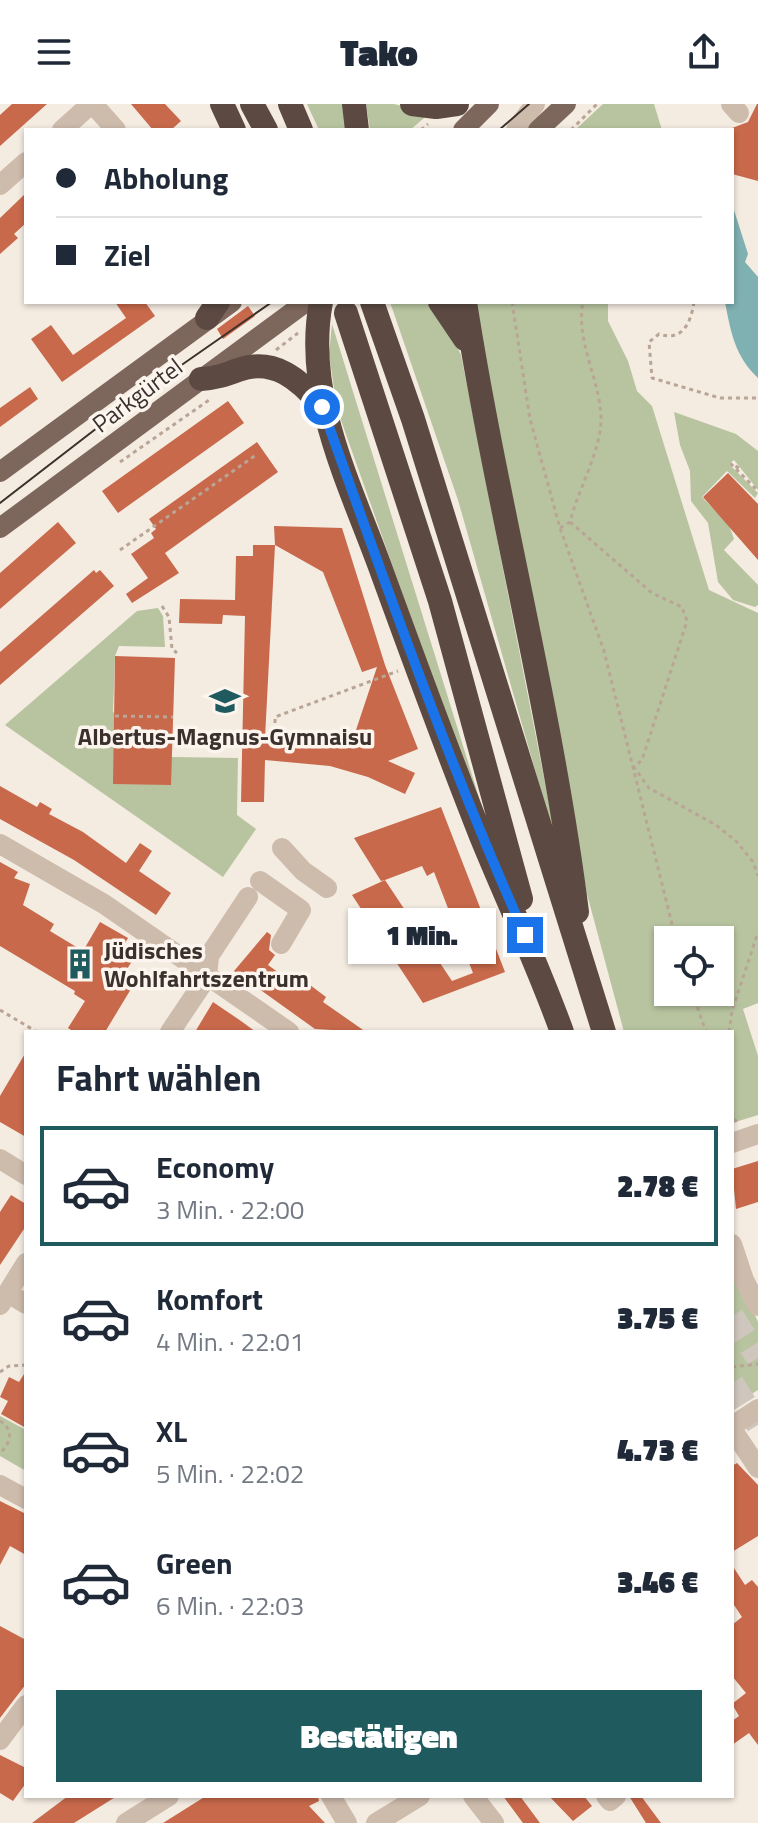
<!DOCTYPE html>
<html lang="de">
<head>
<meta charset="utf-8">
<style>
  body { margin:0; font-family:"Titillium Web",sans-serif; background:#f2f2f3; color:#1f2937; height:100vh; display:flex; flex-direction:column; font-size:30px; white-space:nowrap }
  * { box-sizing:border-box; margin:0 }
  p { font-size:26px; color:#747a83 }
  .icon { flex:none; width:44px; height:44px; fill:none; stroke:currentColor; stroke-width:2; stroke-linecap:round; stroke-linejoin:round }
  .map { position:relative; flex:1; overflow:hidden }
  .side { position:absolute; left:24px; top:926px; width:710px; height:768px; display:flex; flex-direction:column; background:#fff; border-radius:0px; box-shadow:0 2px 6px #0004 }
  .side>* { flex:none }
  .guide { position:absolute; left:24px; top:24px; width:710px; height:176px; border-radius:0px; box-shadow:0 2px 6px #0004; display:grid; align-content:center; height:176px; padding:0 32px; background:#fff }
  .tools { position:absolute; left:654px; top:822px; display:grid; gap:16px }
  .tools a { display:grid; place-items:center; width:80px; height:80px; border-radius:0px; background:#fff; box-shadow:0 2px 6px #0004; font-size:40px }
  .end { position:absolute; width:36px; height:36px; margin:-18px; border:10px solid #1a73e8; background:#fff; box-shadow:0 0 0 4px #fff }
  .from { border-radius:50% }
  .bubble { position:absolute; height:56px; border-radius:0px; background:#fff; box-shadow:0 2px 6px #0004; font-size:26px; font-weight:800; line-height:56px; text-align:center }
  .guide b { display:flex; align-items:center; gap:28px; height:76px; font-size:30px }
  .guide b+b { border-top:2px solid #e0e1e3 }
  .guide i { width:20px; height:20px; background:#1f2937 }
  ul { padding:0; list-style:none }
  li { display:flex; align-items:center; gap:24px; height:120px; margin:0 16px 12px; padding:0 16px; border:4px solid transparent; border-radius:0px }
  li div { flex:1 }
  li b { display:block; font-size:30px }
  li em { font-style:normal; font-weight:800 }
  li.current { border-color:#1f5a5e }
  li>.icon { width:72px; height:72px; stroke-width:1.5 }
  h2 { padding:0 32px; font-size:36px; line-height:96px }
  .button { display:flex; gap:16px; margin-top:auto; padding:16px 32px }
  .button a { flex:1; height:92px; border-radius:0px; background:#1f5a5e; color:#fff; font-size:32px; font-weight:800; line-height:92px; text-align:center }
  header { display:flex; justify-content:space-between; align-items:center; height:104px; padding:0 32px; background:#fff; font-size:36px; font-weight:800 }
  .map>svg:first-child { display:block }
  .green { fill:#b8c4a0; fill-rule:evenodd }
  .water { fill:#7fb0b2 }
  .building { fill:#c8694b; fill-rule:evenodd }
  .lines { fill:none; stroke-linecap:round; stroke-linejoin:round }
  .highway-tunnel { stroke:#cfc6bd; stroke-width:24; stroke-dasharray:24 12; stroke-linecap:butt }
  .path { stroke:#b9a596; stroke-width:3; stroke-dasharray:4 4; stroke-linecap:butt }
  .minor { stroke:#cdbbac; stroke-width:20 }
  .major { stroke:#7d675c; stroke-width:20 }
  .highway { stroke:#5c4a42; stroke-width:24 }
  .tram { stroke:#3b302b; stroke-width:2 }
  .route { stroke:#1a73e8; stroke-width:10 }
  .labels { text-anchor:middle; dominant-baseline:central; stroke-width:7; stroke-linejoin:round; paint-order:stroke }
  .street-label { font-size:24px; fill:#3b302b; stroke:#fbf5ee }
  .poi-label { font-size:24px; font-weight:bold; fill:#3b302b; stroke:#fbf5ee }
</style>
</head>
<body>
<header><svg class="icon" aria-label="menu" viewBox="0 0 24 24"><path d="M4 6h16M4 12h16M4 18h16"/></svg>Tako<svg class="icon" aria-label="share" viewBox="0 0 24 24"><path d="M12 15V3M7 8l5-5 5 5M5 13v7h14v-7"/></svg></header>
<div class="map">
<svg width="758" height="1719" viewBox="0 0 758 1719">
  <rect width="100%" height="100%" fill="#f4ebe1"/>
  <path class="green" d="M307,0H345L347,26H319Z
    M366,0H394L430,9L410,26H370Z
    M603,0H654L662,26H575Z
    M390,198L428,200L446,220L461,251L559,750L458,396Z
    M473,198H608V217L628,257L637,287L652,302L709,486L758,509V899L743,905L758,952V1011L732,1019V928H624L587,790L489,297ZM668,836H720V888H668Z
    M332,220L482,703L462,658L337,305L329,250Z
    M674,308L736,330L758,347V386L734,356L729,360L758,389L755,394L727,367L702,393L729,421L734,435L724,446L758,481V501L755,503L733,496L718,478L708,419L691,397L690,367L680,341Z
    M158,504L163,512L165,543L119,542L115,552L113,608L172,653L238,654L237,711L256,725L223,773L5,621L137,507Z
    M732,1162L758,1218V1286L732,1302Z
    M0,1312L26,1326V1367L0,1352Z"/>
  <path class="water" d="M733,103L748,150L745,158L758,173V274C735,252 731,229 725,198H732Z"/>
  <path class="building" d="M12,0H47L0,42V11Z
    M131,0H165L181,17L171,26H153Z
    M757,0H758V77L732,70V24L748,18Z
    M26,89V119L14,130L18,134L0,150V114Z
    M115,198H145L155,212L62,278L31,235L51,221L73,251L126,214Z
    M248,202L255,212L223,235L217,225Z
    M30,283L38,295L0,323V304Z
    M228,297L244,319L118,409L102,387Z
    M257,338L278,368L165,449L179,469L132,499L126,490L148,474L131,450L154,434L151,429L156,425L149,415Z
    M728,369L758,400V456L703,393Z
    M58,418L76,439L0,505V469Z
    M274,422L342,424L385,561L418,645L388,657L415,669L405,690L368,673L330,662L265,656L264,698H241L245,512L223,511L222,520L179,519L180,495L235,496L236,452H253V441H275ZM275,441L323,468L362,568L377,563L350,644L265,634Z
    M94,466L96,469L100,466L114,482L0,581V548Z
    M115,552L175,554L171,681L113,680Z
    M0,682L37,703L40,698L52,705L49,710L83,728L126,759L140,739L152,747L139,767L171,789L156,811L74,756L0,715Z
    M441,703L505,868L423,899L352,791L385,776L381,777L354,734ZM422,762L427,772L434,768L473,869L452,877L385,776Z
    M0,758L18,768L14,774L30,780L23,801L54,820L50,827L83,847L100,818L128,834L121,846L134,854L122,873L134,880L105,928H74L68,924L85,897L74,890L75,887L0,842Z
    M267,828L271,831L269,846L275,851L268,861L293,879L298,872L326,893L323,898L366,928L315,925L234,867Z
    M213,898L241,917L256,928H195Z
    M26,948V1033L0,1018V992Z
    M758,1057V1098L736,1105L732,1065Z
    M11,1091L26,1100V1122L0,1161V1108Z
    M26,1267V1324L1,1310L8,1297L0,1293L9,1273L19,1278Z
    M737,1359L758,1381V1432L732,1448V1362Z
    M0,1397L26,1410V1451L10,1442L0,1461Z
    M732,1461L745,1481L752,1476L758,1483V1641L749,1629L732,1641V1617L739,1612L732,1600L746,1589L732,1572V1521L742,1513L732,1498Z
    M0,1522L26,1536V1580L0,1614Z
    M0,1651L26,1664V1679L13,1697L0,1689Z
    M68,1692H117L74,1719H32Z
    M206,1692H318L319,1697L309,1702L325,1719H163Z
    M503,1692H520L540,1719H523Z
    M549,1692H584L592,1702L573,1717Z
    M629,1692H641L661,1719H646Z"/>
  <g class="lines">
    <path class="highway-tunnel" d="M732,1212L758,1254
      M732,1279L758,1321"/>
    <path class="path" d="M421,26L428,20
      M571,26L597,0
      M512,198L530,315L560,424L604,547L676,836
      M694,198C691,218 683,238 659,230L649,238L652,274L720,294H758
      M276,246L298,229
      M120,358L212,294
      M739,364L731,360L758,387
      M570,418L652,489L682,503L687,517L642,656L634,663L649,684L716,721L737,738L753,758L758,772
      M560,424L570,418C577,388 600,348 601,318C602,278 575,239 583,198
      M120,446L256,351
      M162,502L169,513L172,545L177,549
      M115,612L173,613
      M275,635V613L398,567
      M692,888L706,928
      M0,906L37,928
      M729,928L732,907L758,828
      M732,1007L737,1021
      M732,1263L758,1260
      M0,1268L9,1262L26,1261
      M0,1317C14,1325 11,1340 0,1349"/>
    <path class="minor" d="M93,0L116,26
      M731,0L739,9
      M62,26L91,0
      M516,26L535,0
      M0,81L26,58
      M0,740L104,800L289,928
      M282,744L303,767L327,784
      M260,777L301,806L281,840
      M170,928L207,873L209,852L248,793
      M732,1039L758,1030
      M0,1055L26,1071
      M732,1140L744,1176L758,1202
      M8,1189L26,1200
      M0,1201L26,1159
      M732,1322L758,1305
      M732,1325L758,1364
      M0,1381L26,1395
      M0,1636L26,1601
      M331,1692L347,1719
      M473,1692L494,1719
      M606,1692L610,1697L616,1692
      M126,1719L169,1692
      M376,1719L420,1692"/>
    <path class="major" d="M463,26L489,0
      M538,26L566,0
      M0,368L232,198
      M0,424L306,198"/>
    <path class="highway" d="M222,0L234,26
      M252,0L266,26
      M290,0L301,26
      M354,0L357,26
      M412,0L436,3L457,0
      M321,198C303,293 352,384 383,471C415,559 447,646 481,732C508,798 538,861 562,928
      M372,198L413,315L604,928
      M440,198L465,235
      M465,198C497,402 551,603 577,808
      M346,209L440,497L521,795
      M207,214L218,198
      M201,275C216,274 225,271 238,266C274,253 300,276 321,301"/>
    <path class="tram" d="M499,26L529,0
      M0,399L150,283L272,198"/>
  </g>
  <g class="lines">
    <path class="route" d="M322,303C386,481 448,659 525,831"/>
  </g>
  <defs>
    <g id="school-bare" transform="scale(2.4)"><path d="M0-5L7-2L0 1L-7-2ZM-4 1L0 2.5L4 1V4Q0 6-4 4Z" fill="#1f5a5e" stroke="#fbf5ee" stroke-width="2.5" paint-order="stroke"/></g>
    <g id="building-bare" transform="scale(2.4)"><path d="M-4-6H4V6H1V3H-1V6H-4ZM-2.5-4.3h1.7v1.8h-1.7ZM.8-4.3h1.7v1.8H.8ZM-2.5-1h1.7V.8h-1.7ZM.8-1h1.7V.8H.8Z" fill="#1f5a5e" stroke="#fbf5ee" stroke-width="2.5" paint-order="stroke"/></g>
  </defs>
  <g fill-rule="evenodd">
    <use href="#school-bare" x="225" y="597"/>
    <use href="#building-bare" x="80" y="860"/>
  </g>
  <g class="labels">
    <g class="street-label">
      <text transform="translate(137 291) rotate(-37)">Parkgürtel</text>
    </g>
    <g class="poi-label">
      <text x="225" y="632">Albertus-Magnus-Gymnaisu</text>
      <text x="104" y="846" text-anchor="start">Jüdisches<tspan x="104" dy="28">Wohlfahrtszentrum</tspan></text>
    </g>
  </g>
</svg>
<div class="tools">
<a><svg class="icon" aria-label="locate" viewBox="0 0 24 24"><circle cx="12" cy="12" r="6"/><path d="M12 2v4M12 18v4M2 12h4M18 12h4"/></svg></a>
</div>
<i class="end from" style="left:322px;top:303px"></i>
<i class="end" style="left:525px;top:831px"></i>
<div class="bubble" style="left:348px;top:804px;width:148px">1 Min.</div>
<div class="guide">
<b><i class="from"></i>Abholung</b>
<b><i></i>Ziel</b>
</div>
<section class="side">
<h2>Fahrt wählen</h2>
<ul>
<li class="current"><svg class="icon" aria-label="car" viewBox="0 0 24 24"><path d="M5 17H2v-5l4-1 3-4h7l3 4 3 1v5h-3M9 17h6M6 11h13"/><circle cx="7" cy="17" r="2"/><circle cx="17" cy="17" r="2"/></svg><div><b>Economy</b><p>3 Min. · 22:00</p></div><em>2.78 €</em></li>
<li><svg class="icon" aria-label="car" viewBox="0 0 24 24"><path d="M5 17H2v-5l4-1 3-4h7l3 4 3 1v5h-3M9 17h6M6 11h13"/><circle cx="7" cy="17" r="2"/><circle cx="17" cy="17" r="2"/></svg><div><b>Komfort</b><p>4 Min. · 22:01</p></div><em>3.75 €</em></li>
<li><svg class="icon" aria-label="car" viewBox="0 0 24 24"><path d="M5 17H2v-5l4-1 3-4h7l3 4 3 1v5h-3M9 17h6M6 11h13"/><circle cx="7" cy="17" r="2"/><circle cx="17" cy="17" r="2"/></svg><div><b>XL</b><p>5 Min. · 22:02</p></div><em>4.73 €</em></li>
<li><svg class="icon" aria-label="car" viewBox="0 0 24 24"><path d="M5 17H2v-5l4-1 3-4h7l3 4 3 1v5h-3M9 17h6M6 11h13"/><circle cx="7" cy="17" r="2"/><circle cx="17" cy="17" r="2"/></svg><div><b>Green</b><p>6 Min. · 22:03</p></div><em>3.46 €</em></li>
</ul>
<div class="button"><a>Bestätigen</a></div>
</section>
</div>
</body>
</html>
